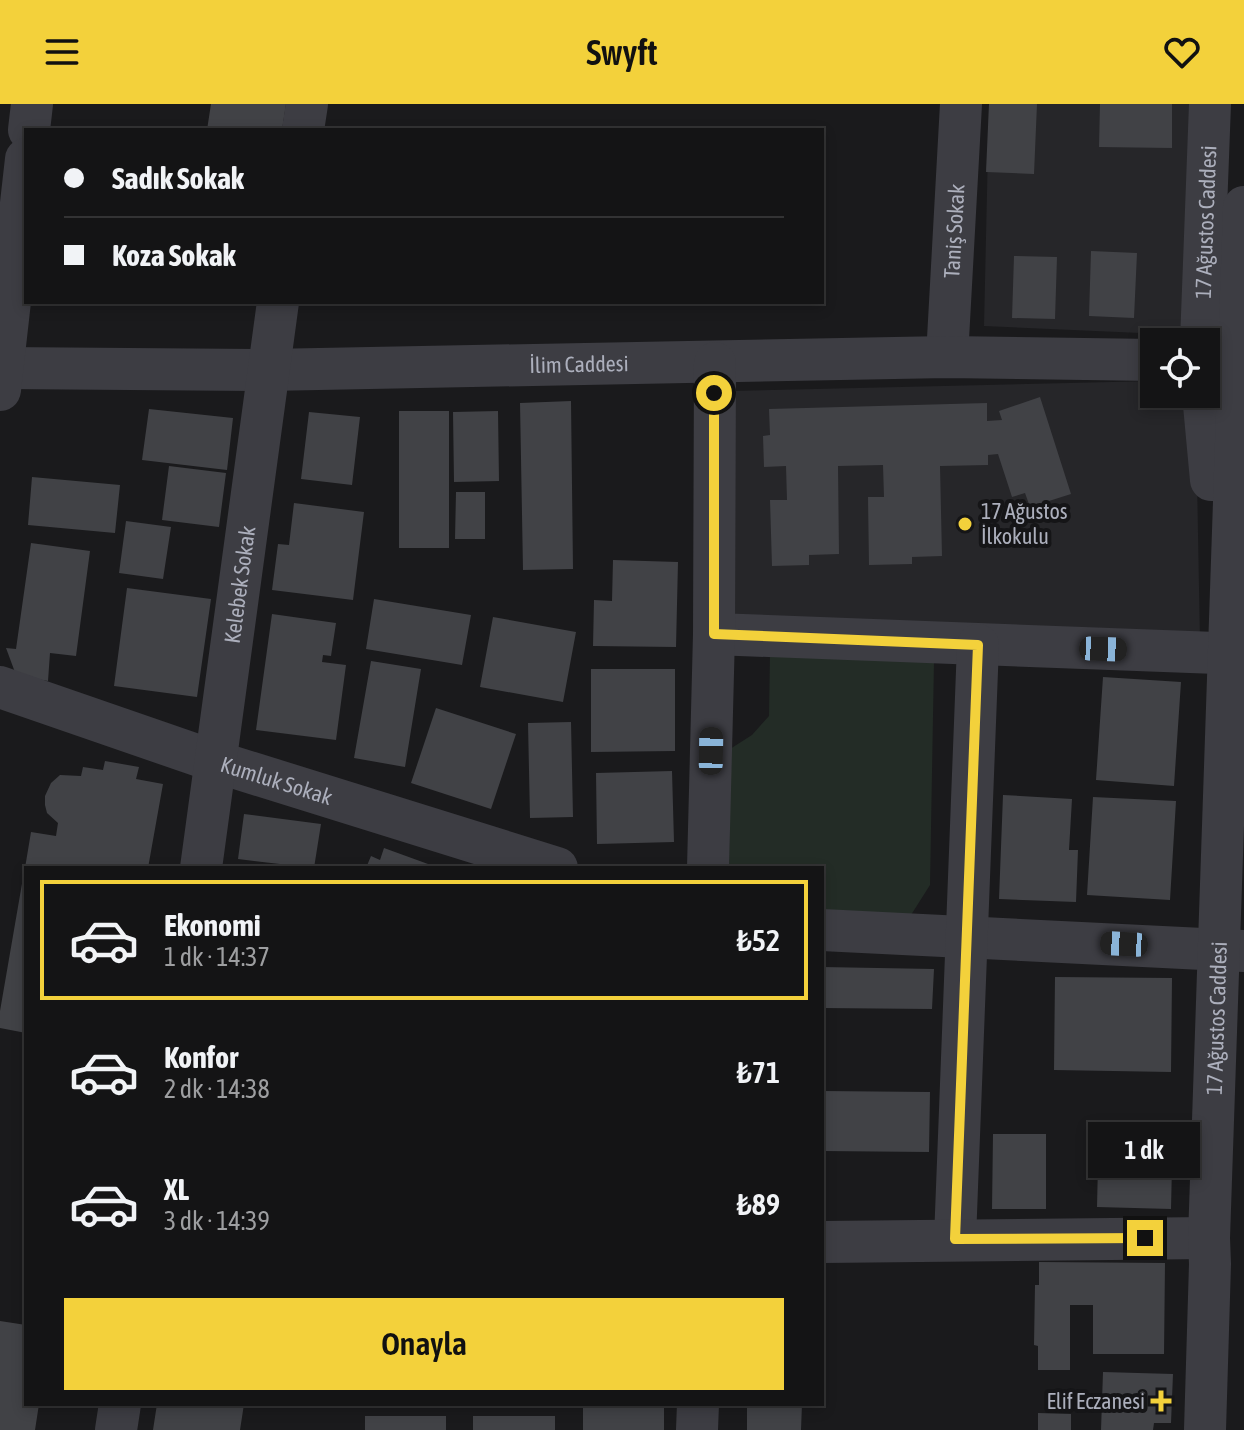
<!DOCTYPE html>
<html lang="tr">
<head>
<meta charset="utf-8">
<style>
  body { margin:0; font-family:"Asap Condensed",sans-serif; background:#1d1d1e; color:#f1f3f6; height:100vh; display:flex; flex-direction:column; font-size:30px; white-space:nowrap }
  * { box-sizing:border-box; margin:0 }
  p { font-size:26px; color:#9d9ea0 }
  .icon { flex:none; width:44px; height:44px; fill:none; stroke:currentColor; stroke-width:2; stroke-linecap:round; stroke-linejoin:round }
  .map { position:relative; flex:1; overflow:hidden }
  .side { position:absolute; left:24px; top:762px; width:800px; height:540px; display:flex; flex-direction:column; background:#141415; border-radius:0px; box-shadow:0 4px 12px #0003,0 0 0 2px #333334 }
  .side>* { flex:none }
  .guide { position:absolute; left:24px; top:24px; width:800px; height:176px; border-radius:0px; box-shadow:0 4px 12px #0003,0 0 0 2px #333334; display:grid; align-content:center; height:176px; padding:0 40px; background:#141415 }
  .buttons { position:absolute; left:1140px; top:224px; display:grid; gap:16px }
  .buttons a { display:grid; place-items:center; width:80px; height:80px; border-radius:0px; background:#141415; box-shadow:0 4px 12px #0003,0 0 0 2px #333334; font-size:40px }
  .end { position:absolute; width:36px; height:36px; margin:-18px; border:10px solid #f3d13b; background:#111; box-shadow:0 0 0 4px #111 }
  .from { border-radius:50% }
  .bubble { position:absolute; height:56px; border-radius:0px; background:#141415; box-shadow:0 4px 12px #0003,0 0 0 2px #333334; font-size:26px; font-weight:600; line-height:56px; text-align:center }
  .car { position:absolute; width:24px; height:48px; margin:-24px -12px; border-radius:10px; box-shadow:0 0 6px 2px #0007; background:linear-gradient(#222 24%,#8ab4d8 0 40%,#222 0 76%,#8ab4d8 0 86%,#222 0) }
  .guide b { display:flex; align-items:center; gap:28px; height:76px; font-size:30px }
  .guide b+b { border-top:2px solid #333334 }
  .guide i { width:20px; height:20px; background:#f1f3f6 }
  ul { padding:14px 0 0; list-style:none }
  li { display:flex; align-items:center; gap:24px; height:120px; margin:0 16px 12px; padding:0 24px; border:4px solid transparent; border-radius:0px }
  li div { flex:1 }
  li b { display:block; font-size:30px }
  li em { font-style:normal; font-weight:600 }
  li.on { border-color:#f3d13b }
  li>.icon { width:72px; height:72px; stroke-width:1.5 }
  .action { display:flex; gap:16px; margin-top:auto; padding:16px 40px }
  .action a { flex:1; height:92px; border-radius:0px; background:#f3d13b; color:#111; font-size:32px; font-weight:600; line-height:92px; text-align:center }
  header { display:flex; justify-content:space-between; align-items:center; height:104px; padding:0 40px; background:#f3d13b; color:#111; font-size:36px; font-weight:600 }
  .map>svg:first-child { display:block }
  .built { fill:#262629 }
  .green { fill:#232c26 }
  .building { fill:#414246 }
  .lines { fill:none; stroke-linecap:round; stroke-linejoin:round }
  .minor { stroke:#3d3d43; stroke-width:42 }
  .route { stroke:#f3d13b; stroke-width:10 }
  .poi-dot { fill:#f3d13b; stroke:#151517; stroke-width:3 }
  .labels { text-anchor:middle; dominant-baseline:central; stroke-width:8; stroke-linejoin:round; paint-order:stroke }
  .street-label { font-size:22px; fill:#acafbc; stroke:#151517 }
  .poi-label { font-size:22px; fill:#acafbc; stroke:#151517; text-anchor:start }
</style>
</head>
<body>
<header><svg class="icon" aria-label="menu" viewBox="0 0 24 24"><path d="M4 6h16M4 12h16M4 18h16"/></svg>Swyft<svg class="icon" aria-label="heart" viewBox="0 0 24 24"><path d="M12 20l-8-8c-3-5 5-10 8-4 3-6 11-1 8 4z"/></svg></header>
<div class="map">
<svg width="1244" height="1326" viewBox="0 0 1244 1326">
  <rect width="100%" height="100%" fill="#1a1a1c"/>
  <path class="built" d="M989,0H1197L1186,231L984,222Z
    M1154,277V290H1177L1184,294L1196,320L1200,538L733,519V287Z"/>
  <path class="green" d="M770,549L934,557L930,781L911,811L822,814V764H729L730,645L752,631L769,612Z"/>
  <path class="building" d="M211,0H286L282,26H207Z
    M989,0H1037L1034,70L986,68Z
    M1100,0H1172V44L1099,43Z
    M1091,147L1137,149L1134,214L1089,212Z
    M1014,152L1057,153L1055,215L1012,214Z
    M1040,293L1071,390L1030,403L1025,389L1012,393L998,350L988,351V361L940,362L942,452L912,453V460L869,461L868,393H884L883,361L838,362L839,450L809,451V461L772,462L770,396H787L786,362L764,363L763,332L770,331L769,305L987,299V317L1002,316L999,307Z
    M571,297L573,465L523,466L520,299Z
    M149,305L233,314L227,366L142,356Z
    M399,307H449V444H399Z
    M498,307L499,377L454,378L453,308Z
    M309,308L360,313L352,381L301,375Z
    M169,362L226,369L219,423L162,416Z
    M32,373L120,381L115,429L28,421Z
    M456,388H485V435H455Z
    M294,399L364,408L353,496L272,486L278,440L289,441Z
    M126,417L171,423L163,475L119,469Z
    M31,439L90,447L76,552L50,549L48,577L16,571L6,544L16,545Z
    M613,456L678,458L676,543L593,542L594,496L612,497Z
    M127,484L211,495L197,593L114,582Z
    M374,495L471,511L462,561L366,545Z
    M272,510L336,519L331,552L323,551L322,558L346,561L336,636L256,626Z
    M493,513L576,528L563,598L480,583Z
    M371,557L421,565L405,663L354,654Z
    M591,565H675V647L591,648Z
    M1103,573L1181,578L1174,682L1096,676Z
    M436,604L516,630L491,705L411,679Z
    M571,618L573,713L530,714L528,619Z
    M105,657L139,663L136,675L163,680L148,764H25L31,728L56,732L58,719L47,709L45,701V692L51,679L60,671L81,672L83,663L103,666Z
    M672,667L674,738L597,740L596,669Z
    M1003,691L1072,695L1069,746H1078L1076,798L999,795Z
    M1093,693L1176,697L1170,796L1087,791Z
    M244,710L321,720L314,764L238,755Z
    M384,744L439,764H366L371,752L380,756Z
    M24,768H26V929L0,924V907Z
    M822,863L934,865L932,905L822,904Z
    M1055,873L1172,874L1171,968L1054,966Z
    M822,987L930,988L929,1048L822,1047Z
    M1099,1017L1173,1018L1171,1105L1097,1103Z
    M993,1030H1046V1105H992Z
    M1039,1158L1165,1159L1164,1250H1093V1201H1070V1266H1038V1242L1034,1241L1035,1181H1039Z
    M0,1217L26,1221V1300H39L35,1326H0Z
    M1103,1268L1173,1270L1171,1319H1154L1153,1326H1101Z
    M157,1300H244L240,1326H153Z
    M583,1300H664V1326H583Z
    M747,1300H802L801,1326H747Z
    M1038,1309L1071,1310V1326H1038Z
    M365,1312H446V1326H365Z
    M473,1312H555V1326H473Z"/>
  <g class="lines">
    <g class="minor">
      <path d="M29,26L32,0"/>
      <path d="M303,26L307,0"/>
      <path id="s1" d="M1201,238L1210,0"/>
      <path id="s2" d="M947,253L961,0"/>
      <path id="s3" d="M3,264L268,266L947,253L1154,256"/>
      <path d="M0,286L26,55"/>
      <path d="M1203,290L1211,376"/>
      <path d="M714,530L1244,550"/>
      <path id="s4" d="M0,583L217,658L557,764"/>
      <path id="s5" d="M201,764L278,198"/>
      <path d="M708,764L714,530L715,259"/>
      <path d="M822,826L1244,847"/>
      <path d="M955,1135L978,541"/>
      <path d="M822,1138L1209,1134"/>
      <path d="M116,1326L120,1300"/>
      <path d="M697,1326L698,1300"/>
      <path id="s6" d="M1205,1326L1210,1160L1209,1134L1244,103"/>
    </g>
  </g>
  <g class="lines">
    <path class="route" d="M714,289V530L978,541L955,1135L1145,1134"/>
  </g>
  <g class="poi-dot">
    <circle cx="965" cy="420" r="8"/>
    <path d="M1157 1285h8v8h8v8h-8v8h-8v-8h-8v-8h8z"/>
  </g>
  <g class="labels">
    <g class="street-label">
      <text stroke="none"><textPath href="#s1" startOffset="120">17 Ağustos Caddesi</textPath></text>
      <text stroke="none"><textPath href="#s2" startOffset="126">Taniş Sokak</textPath></text>
      <text stroke="none"><textPath href="#s3" startOffset="576">İlim Caddesi</textPath></text>
      <text stroke="none"><textPath href="#s5" startOffset="286">Kelebek Sokak</textPath></text>
      <text stroke="none"><textPath href="#s4" startOffset="292">Kumluk Sokak</textPath></text>
      <text stroke="none"><textPath href="#s6" startOffset="412">17 Ağustos Caddesi</textPath></text>
    </g>
    <g class="poi-label">
      <text x="981" y="407">17 Ağustos<tspan x="981" dy="25">İlkokulu</tspan></text>
      <text x="1145" y="1297" text-anchor="end">Elif Eczanesi</text>
    </g>
  </g>
</svg>
<div class="buttons">
<a><svg class="icon" aria-label="locate" viewBox="0 0 24 24"><circle cx="12" cy="12" r="6"/><path d="M12 2v4M12 18v4M2 12h4M18 12h4"/></svg></a>
</div>
<i class="end from" style="left:714px;top:289px"></i>
<i class="end" style="left:1145px;top:1134px"></i>
<div class="bubble" style="left:1088px;top:1018px;width:112px">1 dk</div>
<i class="car" style="left:1103px;top:545px;rotate:92deg"></i>
<i class="car" style="left:711px;top:647px;rotate:1deg"></i>
<i class="car" style="left:1124px;top:840px;rotate:273deg"></i>
<div class="guide">
<b><i class="from"></i>Sadık Sokak</b>
<b><i></i>Koza Sokak</b>
</div>
<section class="side">
<ul>
<li class="on"><svg class="icon" aria-label="car" viewBox="0 0 24 24"><path d="M5 17H2v-5l4-1 3-4h7l3 4 3 1v5h-3M9 17h6M6 11h13"/><circle cx="7" cy="17" r="2"/><circle cx="17" cy="17" r="2"/></svg><div><b>Ekonomi</b><p>1 dk · 14:37</p></div><em>₺52</em></li>
<li><svg class="icon" aria-label="car" viewBox="0 0 24 24"><path d="M5 17H2v-5l4-1 3-4h7l3 4 3 1v5h-3M9 17h6M6 11h13"/><circle cx="7" cy="17" r="2"/><circle cx="17" cy="17" r="2"/></svg><div><b>Konfor</b><p>2 dk · 14:38</p></div><em>₺71</em></li>
<li><svg class="icon" aria-label="car" viewBox="0 0 24 24"><path d="M5 17H2v-5l4-1 3-4h7l3 4 3 1v5h-3M9 17h6M6 11h13"/><circle cx="7" cy="17" r="2"/><circle cx="17" cy="17" r="2"/></svg><div><b>XL</b><p>3 dk · 14:39</p></div><em>₺89</em></li>
</ul>
<div class="action"><a>Onayla</a></div>
</section>
</div>
</body>
</html>
